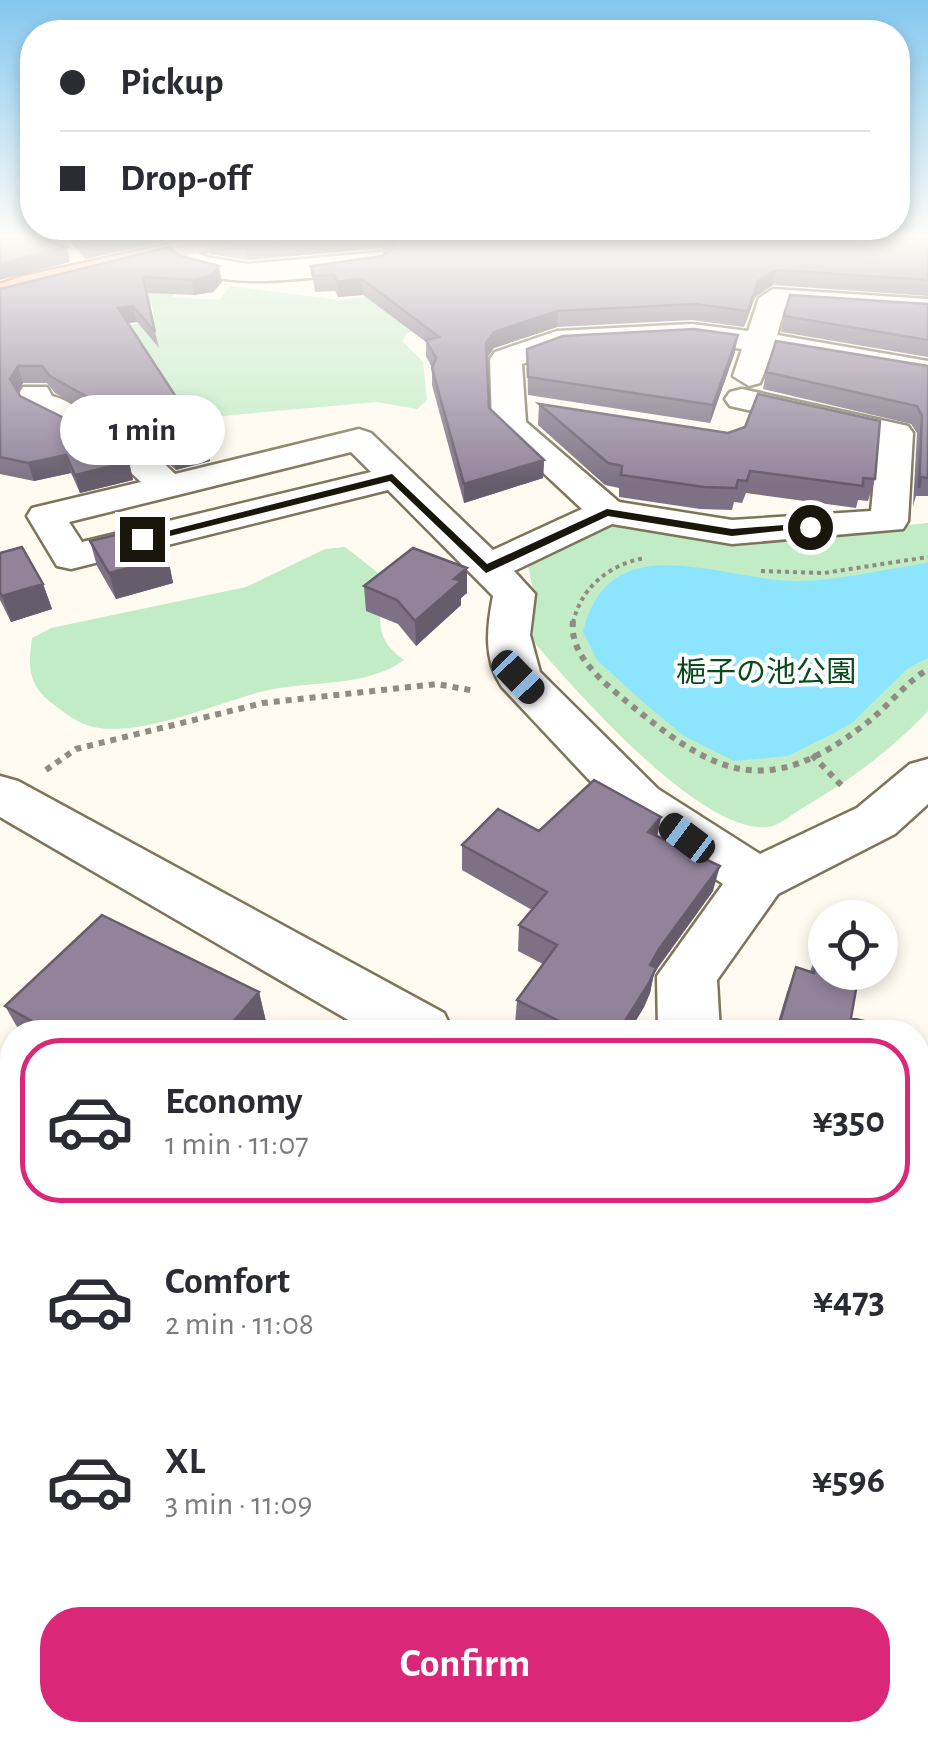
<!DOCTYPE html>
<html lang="en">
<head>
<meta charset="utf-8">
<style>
  body { margin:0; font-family:"Alegreya Sans","Noto Sans JP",sans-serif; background:#f2f2f3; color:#2b2b33; height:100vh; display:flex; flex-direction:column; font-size:38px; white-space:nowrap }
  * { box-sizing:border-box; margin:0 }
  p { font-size:32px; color:#7c7c81 }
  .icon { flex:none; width:55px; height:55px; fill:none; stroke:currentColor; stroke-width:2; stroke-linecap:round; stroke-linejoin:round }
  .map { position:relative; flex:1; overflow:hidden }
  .details { position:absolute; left:0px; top:1020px; width:930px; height:722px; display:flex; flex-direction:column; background:#fff; border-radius:40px 40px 0 0; box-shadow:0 5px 15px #0003 }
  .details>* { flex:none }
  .guide { position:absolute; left:20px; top:20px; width:890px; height:220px; border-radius:40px; box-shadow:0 5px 15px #0003; display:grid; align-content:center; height:220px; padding:0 40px; background:#fff }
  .buttons { position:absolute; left:808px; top:900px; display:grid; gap:20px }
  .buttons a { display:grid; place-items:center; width:90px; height:90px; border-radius:50%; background:#fff; box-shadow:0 5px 15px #0003; font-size:50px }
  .end { position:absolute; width:45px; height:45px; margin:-22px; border:12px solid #19160b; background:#fff; box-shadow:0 0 0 5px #fff }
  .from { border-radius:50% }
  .bubble { position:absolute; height:70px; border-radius:35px; background:#fff; box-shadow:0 5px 15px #0003; font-size:32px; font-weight:700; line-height:70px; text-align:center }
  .car { position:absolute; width:30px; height:60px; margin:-30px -15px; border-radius:12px; box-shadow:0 0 8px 2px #0007; background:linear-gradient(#222 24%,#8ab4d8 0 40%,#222 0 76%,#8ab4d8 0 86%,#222 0) }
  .guide b { display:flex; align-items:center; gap:35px; height:95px; font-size:38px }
  .guide b+b { border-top:2px solid #e1e1e2 }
  .guide i { width:25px; height:25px; background:#2b2b33 }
  ul { padding:18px 0 0; list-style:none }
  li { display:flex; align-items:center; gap:30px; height:165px; margin:0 20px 15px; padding:0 20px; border:5px solid transparent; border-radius:40px }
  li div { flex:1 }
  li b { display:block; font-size:38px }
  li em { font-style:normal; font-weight:700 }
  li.selected { border-color:#db2777 }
  li>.icon { width:90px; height:90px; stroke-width:1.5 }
  .button { display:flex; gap:20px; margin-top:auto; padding:20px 40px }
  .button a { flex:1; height:115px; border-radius:40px; background:#db2777; color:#fff; font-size:40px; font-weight:700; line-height:115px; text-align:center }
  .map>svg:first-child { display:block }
  .green { fill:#c1ecc6 }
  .water { fill:#8de4fd }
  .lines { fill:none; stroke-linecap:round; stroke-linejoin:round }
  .minor-casing { stroke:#7d745a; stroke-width:5 }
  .major-casing { stroke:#a95c36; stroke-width:5 }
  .path-far1 { stroke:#908c81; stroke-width:4; stroke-dasharray:4 4; stroke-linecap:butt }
  .path { stroke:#908c81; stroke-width:6; stroke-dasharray:6 6; stroke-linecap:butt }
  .minor { fill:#fff; fill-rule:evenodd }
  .major { fill:#fab494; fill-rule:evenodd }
  .wall { fill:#7e7185 }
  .shaded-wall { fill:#665c6c }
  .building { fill:#92839b; stroke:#665c6c; stroke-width:2.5 }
  .route { fill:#19160b }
  .labels { text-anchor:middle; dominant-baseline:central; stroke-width:8; stroke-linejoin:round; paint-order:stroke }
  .park-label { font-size:30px; fill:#084a1d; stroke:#fff }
</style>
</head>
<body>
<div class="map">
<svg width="928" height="1742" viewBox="0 0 928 1742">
  <rect width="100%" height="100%" fill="#fffbf0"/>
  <path class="green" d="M230,286L339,300L387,295L429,325L407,333L402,341L423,362L427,400L417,409L376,402L189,419L147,380L160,369L148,354L68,332L155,322L152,305L99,310L95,295L176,291L172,297L219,300Z
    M928,523V711C889,752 850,780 801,809C792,814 779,826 768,827C700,834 575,690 533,641L534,594L526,557L598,524L734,541Z
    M345,547L386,579C382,614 369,635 404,660C366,688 310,680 264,691C216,703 142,737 93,727C77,723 65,713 53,704C28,685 28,668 32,638L51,628L246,587L325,549Z"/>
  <path class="water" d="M928,563V658L907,669L853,722L834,733L788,756L734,761L684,736L643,702L597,660L583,632C609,521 723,582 799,581C844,580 884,569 928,563Z"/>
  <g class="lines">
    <g class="minor-casing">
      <path id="minor" d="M177,243L206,257L247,264L382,252L395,260L382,268C328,275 202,301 164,251Z
        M773,289L928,299V317L785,307L777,335L928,361V381L772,353L760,383L749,386L733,376L742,349C670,339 590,338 522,364L526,422L619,502L732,520L871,511L878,439L730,406L725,399L730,392L742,389L908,426L913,433L908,521L903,529L732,544L612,524L514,571L535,594L530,635L540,672L658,789L760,854L857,808L910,764L928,759V804L895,834L778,894L717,980L720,1032H658L657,976L723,884L622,815L502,687C483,659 487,627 493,596L388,490L71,569L57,566L27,516L32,508L141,482C121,461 54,417 27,410L19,394L23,387H47L52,396C72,401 84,414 101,424C135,444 145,444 175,474L359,429L371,433L493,550L582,509L492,425L490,359L495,352L557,331L692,324L748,331L759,298ZM351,452L371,472L82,542L69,522Z
        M0,776L18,781L444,1013L453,1032H369L0,817Z
        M0,1170L12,1175V1249L0,1244Z
        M918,1230L928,1234V1333L918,1329Z
        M928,1356V1472L918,1477V1361Z
        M540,1730H643L648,1742H545Z
        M793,1730H887L885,1742H789Z"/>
    </g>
    <g class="major-casing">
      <path id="major" d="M193,239H240L236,244L41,288L0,303V284L23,276Z"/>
    </g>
    <path class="path-far1" d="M761,571L824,573L928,557
      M573,623C581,587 609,565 644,558"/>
    <path class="path" d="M573,621C569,655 602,681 626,701C713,773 764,802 864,725C887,708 904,684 928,669
      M812,755L844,788
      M46,770L76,749L263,703L437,684L475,691"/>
    <use href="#minor" class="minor"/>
    <use href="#major" class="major"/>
  </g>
  <path class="wall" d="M68,239H177L85,259Z
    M207,239H928V296L773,285L755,297L744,327L692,320L557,327L494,348L487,358L489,408L544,460L543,478L464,503L432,385V368L426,356V342L363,295L338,297L335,291L315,292L311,266L382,256L387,252L382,248L247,260L210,254Z
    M178,255L222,282L213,292L194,295L146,293L159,348L137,322L128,323L206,443L210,461L176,470L150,447L55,393L47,383H23L18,392L20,396L129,462L133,480L80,493L71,473L34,481L0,474V289Z
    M928,304V357L781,332L784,316Z
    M527,349L735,352L710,423L528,395Z
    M928,366V496H916L913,506L917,433L911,424L763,389L766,372Z
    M539,404L875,479L868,501L858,500L856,508L746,493L742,503L734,502L732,510L700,509L619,497V488L605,485L538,425Z
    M90,541L168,558L173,583L116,599L97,566Z
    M0,553L43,584L52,609L11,622L0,600Z
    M467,568V593L461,598V605L416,646L398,624L366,611L364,586Z
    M539,831L658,836L713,891L654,973L650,993L644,1007L629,1032H531L515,1024L517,1000L543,964L518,951L519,925L532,910L462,870V845Z
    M818,953L851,1018L866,1032H775L787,992L796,967L810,971Z
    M259,992L267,1026L262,1032H20L5,1006Z
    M928,1712V1742H920Z"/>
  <path class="shaded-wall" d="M105,239H177L85,259L81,244Z
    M320,239H381L382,248L247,260L245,245Z
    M67,247L70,262L0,280V264Z
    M219,266L222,282L213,292L194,295L192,280Z
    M776,270L773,285L755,297L744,327L748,311L758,281Z
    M362,279L363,295L338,297L337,282Z
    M133,306L137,322L122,324L118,308Z
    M558,311L557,327L494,348L486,359V343L494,332Z
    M738,335L735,352L710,423L713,405Z
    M18,366L23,383L16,396L10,379Z
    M206,443L210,461L176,470L172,452Z
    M66,455L71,473L34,481L28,463Z
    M544,460L543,478L464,503V484Z
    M129,462L133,480L80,493L75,475Z
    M168,558L173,583L116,599L109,573Z
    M467,568V593L461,598V605L416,646L415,621L454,579Z
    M43,584L52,609L11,622L2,596Z
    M661,817L656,843L648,832Z
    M720,866L713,891L654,973L650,993L644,1007L629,1032H618L650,965L659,949Z
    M259,992L267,1026L262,1032H224Z
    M75,1022L80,1032H64Z
    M12,1417V1449L0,1461V1428Z
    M390,1732L393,1736L390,1742H384Z"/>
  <path class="building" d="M0,239H43L67,247L0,264Z
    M77,239H105L81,244Z
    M207,239H320L245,245Z
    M390,239H928V280L776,270L758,281L748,311L694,304L558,311L494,332L486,343L489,408L544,460L464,484L432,368L436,358L426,340L439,337L362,279L337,282L334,275L313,276L311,266L382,256L398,244Z
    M169,247L178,255L219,266L211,276L192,280L143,277L155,332L133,306L118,308L206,443L172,452L146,430L50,376L42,366H18L10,379L20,396L80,426L129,462L75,475L66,455L28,463L0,457V289Z
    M790,295L928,304V340L784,316Z
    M694,329L738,335L713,405L528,377L527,349L563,336Z
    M776,341L928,366V478L921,477L919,488L922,416L917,406L766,372Z
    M758,394L880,421L875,479L863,478V486L750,471L747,481L738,480L736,488L704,487L621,475L622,466L608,463L539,404L728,433L745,427Z
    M149,527L168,558L109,573L90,541Z
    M22,547L43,584L2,596L0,592V553Z
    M413,548L467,568L454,579L461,581L415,621L397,600L364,586Z
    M594,780L661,817L648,832L720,866L659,949L650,965L656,968L649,983L618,1032H581L517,1000L557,945L519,925L547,892L462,845L498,809L539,831Z
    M102,915L259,992L224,1032H93L75,1022L64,1032H51L5,1006Z
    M818,953L825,955V972H859L851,1018L868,1022L866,1032H777L796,967L814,973Z
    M12,1318V1417L0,1428V1330L4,1333Z
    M235,1730H388L390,1732L384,1742H227Z"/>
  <linearGradient id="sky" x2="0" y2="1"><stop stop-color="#83c7f0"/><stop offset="0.49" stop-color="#fffdf8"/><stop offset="1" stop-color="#fffdf8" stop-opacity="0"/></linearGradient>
  <rect width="928" height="483" fill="url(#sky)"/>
  <path class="route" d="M392,474L487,564L607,509L732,529L810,523L816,527L732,536L608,516L486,573L390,481L142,543L136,539Z"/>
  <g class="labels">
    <g class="park-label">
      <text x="766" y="673">梔子の池公園</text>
    </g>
  </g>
</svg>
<div class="buttons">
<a><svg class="icon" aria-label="locate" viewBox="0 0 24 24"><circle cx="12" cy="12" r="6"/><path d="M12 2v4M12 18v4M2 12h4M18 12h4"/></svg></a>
</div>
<i class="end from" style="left:810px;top:527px"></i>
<i class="end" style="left:142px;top:539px"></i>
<div class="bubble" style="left:60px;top:395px;width:165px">1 min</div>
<i class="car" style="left:518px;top:677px;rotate:136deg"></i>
<i class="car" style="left:687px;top:838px;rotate:307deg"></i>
<div class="guide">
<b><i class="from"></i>Pickup</b>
<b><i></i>Drop-off</b>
</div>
<section class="details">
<ul>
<li class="selected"><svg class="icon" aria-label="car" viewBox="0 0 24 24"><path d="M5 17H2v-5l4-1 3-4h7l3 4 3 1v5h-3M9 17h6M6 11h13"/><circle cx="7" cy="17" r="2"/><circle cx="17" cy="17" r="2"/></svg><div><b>Economy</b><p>1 min · 11:07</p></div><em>¥350</em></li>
<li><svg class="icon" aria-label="car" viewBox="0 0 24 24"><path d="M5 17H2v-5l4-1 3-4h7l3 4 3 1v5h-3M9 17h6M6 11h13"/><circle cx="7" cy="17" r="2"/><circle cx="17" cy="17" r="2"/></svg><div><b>Comfort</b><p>2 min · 11:08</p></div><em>¥473</em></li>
<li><svg class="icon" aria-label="car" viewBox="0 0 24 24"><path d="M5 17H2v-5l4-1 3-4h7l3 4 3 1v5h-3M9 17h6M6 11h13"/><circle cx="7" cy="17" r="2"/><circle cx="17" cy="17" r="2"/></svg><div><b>XL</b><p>3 min · 11:09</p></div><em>¥596</em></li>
</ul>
<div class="button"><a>Confirm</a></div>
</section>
</div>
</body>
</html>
